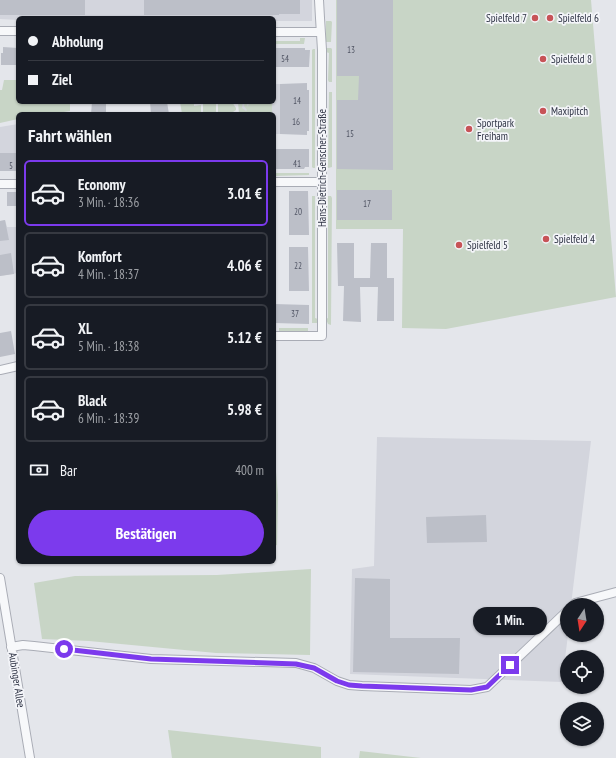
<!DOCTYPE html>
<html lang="de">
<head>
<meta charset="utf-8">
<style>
  body { margin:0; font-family:"PT Sans Narrow",sans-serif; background:#20242c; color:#f1f3f6; height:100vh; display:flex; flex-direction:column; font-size:15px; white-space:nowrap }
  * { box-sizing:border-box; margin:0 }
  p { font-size:13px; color:#9ea1a6 }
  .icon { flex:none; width:22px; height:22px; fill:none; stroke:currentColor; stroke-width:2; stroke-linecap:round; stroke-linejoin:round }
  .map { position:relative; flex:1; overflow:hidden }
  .panel { position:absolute; left:16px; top:112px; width:260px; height:452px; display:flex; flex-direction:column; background:#171b24; border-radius:6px; box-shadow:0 1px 3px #0004 }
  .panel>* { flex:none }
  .banner { position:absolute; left:16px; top:16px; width:260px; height:88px; border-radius:6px; box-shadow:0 1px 3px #0004; display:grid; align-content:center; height:88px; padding:0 12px; background:#171b24 }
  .needle { width:26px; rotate:192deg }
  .tools { position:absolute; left:560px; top:598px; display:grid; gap:8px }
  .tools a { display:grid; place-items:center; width:44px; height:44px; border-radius:50%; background:#171b24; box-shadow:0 1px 3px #0004; font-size:20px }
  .end { position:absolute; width:18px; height:18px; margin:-9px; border:5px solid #7c3aed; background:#fff; box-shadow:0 0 0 2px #fff }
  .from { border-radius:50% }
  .bubble { position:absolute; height:28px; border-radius:14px; background:#171b24; box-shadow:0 1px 3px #0004; font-size:13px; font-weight:800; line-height:28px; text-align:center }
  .banner b { display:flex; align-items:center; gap:14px; height:38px; font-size:15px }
  .banner b+b { border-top:1px solid #363941 }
  .banner i { width:10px; height:10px; background:#f1f3f6 }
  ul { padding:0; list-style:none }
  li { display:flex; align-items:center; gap:12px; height:66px; margin:0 8px 6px; padding:0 4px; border:2px solid #363941; border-radius:6px }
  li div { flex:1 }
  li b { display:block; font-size:15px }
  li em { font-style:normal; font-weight:800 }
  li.selected { border-color:#7c3aed }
  li>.icon { width:36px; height:36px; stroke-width:1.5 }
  h2 { padding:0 12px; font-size:18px; line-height:48px }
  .pay { display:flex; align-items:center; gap:10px; height:44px; padding:0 12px; font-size:15px }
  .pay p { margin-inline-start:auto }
  .cta { display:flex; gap:8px; margin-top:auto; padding:8px 12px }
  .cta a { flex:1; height:46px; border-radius:24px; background:#7c3aed; color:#fff; font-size:16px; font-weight:800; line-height:46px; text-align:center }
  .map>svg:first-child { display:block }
  .built { fill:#d3d5dd }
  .green { fill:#c8d5c6 }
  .building { fill:#bcbfc8 }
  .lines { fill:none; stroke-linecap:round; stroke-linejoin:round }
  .minor-casing { stroke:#a9acb5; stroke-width:10 }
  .minor { stroke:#f7f8fa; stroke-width:8 }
  .route { stroke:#7c3aed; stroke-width:5 }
  .poi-dot { fill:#c75357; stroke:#f4f5f9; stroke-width:1.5 }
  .labels { text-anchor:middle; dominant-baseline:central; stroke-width:3.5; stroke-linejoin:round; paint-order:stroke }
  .number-label { font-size:9px; fill:#515564 }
  .poi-label { font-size:11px; fill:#2d3243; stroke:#f4f5f9; text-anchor:start }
  .street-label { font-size:11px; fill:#2d3243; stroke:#f4f5f9 }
</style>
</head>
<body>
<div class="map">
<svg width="616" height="758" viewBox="0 0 616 758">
  <rect width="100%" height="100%" fill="#e4e6eb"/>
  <path class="built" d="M0,0H312V21H274V18H18V20L0,19Z
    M274,84H280V134H274V114H239V102H274Z
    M18,124V153H0V127Z
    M5,220L7,227H18V273L0,276V221Z
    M377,437L591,441L571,605H567V635H568L562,682L350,674L352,569L374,566Z"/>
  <path class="green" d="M336,0H591L616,297L446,329L402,328L403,229H336Z
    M326,21H331L332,22L331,42H326Z
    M300,38H305L304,44H274V41H300Z
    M326,48H331L332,49V82H329L328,80L329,53L326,52Z
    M313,49H315V168H313L312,167V50Z
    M4,80H18V102H70V111L51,114H18V119L0,123V90H2Z
    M329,92H332V167L328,168Z
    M180,102H194V106L201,105V114H182Z
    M203,102H216V114H203Z
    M218,102H232L236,108V110L230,114H218Z
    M238,102H243L242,108L246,111L247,110L244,106L245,102H248L247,105L248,107L249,102H272V114H239Z
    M274,173H309V175L274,176Z
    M312,196H315V318L318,319V323H312Z
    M328,196H331L332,198L331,325L328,324L326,319L328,318Z
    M279,328H308V331H279Z
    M274,448L278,495L277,545L274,546Z
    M311,569L310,655L216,653L89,641L42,639L34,583L75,576L217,575Z
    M168,730L321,747V758H172Z
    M360,751L421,758H359Z"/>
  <path class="building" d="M0,0H85V15H0Z
    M144,0H300V14H279V15H144Z
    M337,0H393V170L337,169V100H358L359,76H337Z
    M3,47L18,48V65H1V53H3Z
    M274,48H305V50H310L309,67H274Z
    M307,83V90H309V131H307V135L280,134V84Z
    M92,102H106V114H91Z
    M150,102H167L169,114H151Z
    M274,149H309V167H305L304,169H274Z
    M0,153H18V171H0Z
    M337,190H392V220H337Z
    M289,191H308L309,235H289Z
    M7,192H18V206H7Z
    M5,220L9,240L0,241V221Z
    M337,243H354V278H370L371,243H387V278H394V321H377L378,287H360L361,322L343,321L344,286H338Z
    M289,247H308L309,291H289Z
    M11,253L14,274L0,276V255Z
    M274,304L309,305V324L274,323Z
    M11,331L15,354L0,357V333Z
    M486,515L487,542L427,543L426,517Z
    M355,578L390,579V638H460L459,674L353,672Z"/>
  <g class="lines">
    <g class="minor-casing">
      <path id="minor" d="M0,31H18
        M274,32H320
        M274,182H322
        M0,184H18
        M274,336H322V50L320,18L319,0
        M0,370L18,366
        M0,578L30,758
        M574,605L575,603L616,592
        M11,647L23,645L34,646L151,659L296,663L314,668L337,681L349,685L362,686L471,690L487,687L567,611"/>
    </g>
    <use href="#minor" class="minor"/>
  </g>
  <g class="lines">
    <path class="route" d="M64,649L151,659L296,664L314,668L337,681L349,685L362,686L471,690L487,687L510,665"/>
  </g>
  <g class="poi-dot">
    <circle cx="535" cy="18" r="4"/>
    <circle cx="550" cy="18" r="4"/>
    <circle cx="543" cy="59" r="4"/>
    <circle cx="543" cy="111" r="4"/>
    <circle cx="469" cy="129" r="4"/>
    <circle cx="546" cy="239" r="4"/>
    <circle cx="459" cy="245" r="4"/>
  </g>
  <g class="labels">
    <g class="number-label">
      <text x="351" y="49">13</text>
      <text x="285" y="58">54</text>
      <text x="297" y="100">14</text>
      <text x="296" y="121">16</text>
      <text x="350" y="133">15</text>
      <text x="297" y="163">41</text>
      <text x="11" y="165">5</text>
      <text x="367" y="203">17</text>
      <text x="298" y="211">20</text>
      <text x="298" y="265">22</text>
      <text x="295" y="313">37</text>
    </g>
    <g class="poi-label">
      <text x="527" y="18" text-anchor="end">Spielfeld 7</text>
      <text x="558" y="18">Spielfeld 6</text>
      <text x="551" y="59">Spielfeld 8</text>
      <text x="551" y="111">Maxipitch</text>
      <text x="477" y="123">Sportpark<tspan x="477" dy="13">Freiham</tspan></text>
      <text x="554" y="239">Spielfeld 4</text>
      <text x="467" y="245">Spielfeld 5</text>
    </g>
    <g class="street-label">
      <text transform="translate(322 168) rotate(-90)">Hans-Dietrich-Genscher-Straße</text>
      <text transform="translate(17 680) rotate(81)">Aubinger Allee</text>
    </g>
  </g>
</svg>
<div class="tools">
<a><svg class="needle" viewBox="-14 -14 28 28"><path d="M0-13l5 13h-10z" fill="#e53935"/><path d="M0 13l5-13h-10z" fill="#9ea1a6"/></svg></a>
<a><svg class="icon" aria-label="locate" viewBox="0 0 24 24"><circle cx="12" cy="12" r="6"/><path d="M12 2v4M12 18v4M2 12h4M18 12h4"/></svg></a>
<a><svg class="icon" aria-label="layers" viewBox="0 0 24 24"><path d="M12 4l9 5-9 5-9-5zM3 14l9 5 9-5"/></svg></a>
</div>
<i class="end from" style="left:64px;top:649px"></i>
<i class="end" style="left:510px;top:665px"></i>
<div class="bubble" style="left:473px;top:607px;width:74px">1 Min.</div>
<div class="banner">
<b><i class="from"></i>Abholung</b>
<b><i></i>Ziel</b>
</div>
<section class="panel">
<h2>Fahrt wählen</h2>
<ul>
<li class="selected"><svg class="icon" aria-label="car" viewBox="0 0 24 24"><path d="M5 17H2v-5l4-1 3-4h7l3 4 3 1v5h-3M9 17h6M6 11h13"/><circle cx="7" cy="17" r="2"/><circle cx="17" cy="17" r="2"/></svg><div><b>Economy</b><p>3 Min. · 18:36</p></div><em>3.01 €</em></li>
<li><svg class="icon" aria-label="car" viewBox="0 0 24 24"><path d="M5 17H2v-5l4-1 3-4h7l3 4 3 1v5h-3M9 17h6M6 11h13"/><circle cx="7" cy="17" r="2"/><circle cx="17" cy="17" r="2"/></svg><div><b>Komfort</b><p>4 Min. · 18:37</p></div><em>4.06 €</em></li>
<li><svg class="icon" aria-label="car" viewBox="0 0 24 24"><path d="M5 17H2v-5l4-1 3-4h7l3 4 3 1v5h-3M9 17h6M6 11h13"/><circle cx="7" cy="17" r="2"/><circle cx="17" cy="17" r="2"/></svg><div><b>XL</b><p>5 Min. · 18:38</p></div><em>5.12 €</em></li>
<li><svg class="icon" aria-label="car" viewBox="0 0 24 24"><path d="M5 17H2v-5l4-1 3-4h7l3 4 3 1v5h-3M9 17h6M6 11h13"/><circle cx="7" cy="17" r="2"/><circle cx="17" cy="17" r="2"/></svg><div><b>Black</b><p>6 Min. · 18:39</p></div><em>5.98 €</em></li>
</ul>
<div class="pay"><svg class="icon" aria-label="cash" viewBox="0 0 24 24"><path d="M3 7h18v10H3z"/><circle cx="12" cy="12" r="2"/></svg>Bar<p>400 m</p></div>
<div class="cta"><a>Bestätigen</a></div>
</section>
</div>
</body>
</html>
